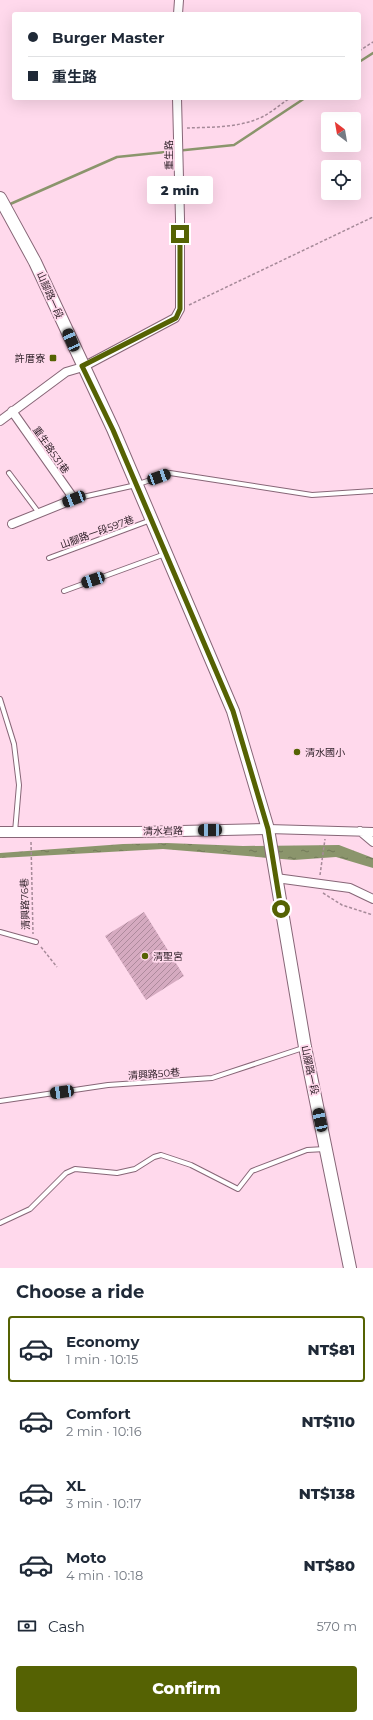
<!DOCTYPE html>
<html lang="en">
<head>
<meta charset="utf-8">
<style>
  body { margin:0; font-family:Montserrat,"Noto Sans TC",sans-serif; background:#f2f2f3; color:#1f2937; height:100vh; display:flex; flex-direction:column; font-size:15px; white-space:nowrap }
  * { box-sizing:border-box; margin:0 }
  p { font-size:13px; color:#747a83 }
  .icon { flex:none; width:22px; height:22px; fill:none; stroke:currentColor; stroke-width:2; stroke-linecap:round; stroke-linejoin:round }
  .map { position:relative; height:1268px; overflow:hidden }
  .drawer { display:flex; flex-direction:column; background:#fff; flex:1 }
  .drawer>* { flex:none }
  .top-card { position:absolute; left:12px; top:12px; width:349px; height:88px; border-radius:4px; box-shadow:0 4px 16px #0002; display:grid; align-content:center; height:88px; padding:0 16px; background:#fff }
  .needle { width:26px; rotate:329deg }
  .controls { position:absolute; left:321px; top:112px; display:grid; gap:8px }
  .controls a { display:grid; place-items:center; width:40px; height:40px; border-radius:4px; background:#fff; box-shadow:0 4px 16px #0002; font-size:20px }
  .end { position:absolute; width:18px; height:18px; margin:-9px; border:5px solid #556203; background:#fff; box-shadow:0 0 0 2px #fff }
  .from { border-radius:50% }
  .bubble { position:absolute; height:28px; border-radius:4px; background:#fff; box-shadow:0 4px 16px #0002; font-size:13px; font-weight:800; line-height:28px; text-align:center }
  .car { position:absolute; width:12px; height:24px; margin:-12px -6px; border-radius:5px; box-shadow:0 0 3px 1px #0007; background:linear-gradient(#222 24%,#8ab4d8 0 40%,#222 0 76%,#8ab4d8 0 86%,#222 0) }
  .top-card b { display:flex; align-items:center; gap:14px; height:38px; font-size:15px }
  .top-card b+b { border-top:1px solid #e0e1e3 }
  .top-card i { width:10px; height:10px; background:#1f2937 }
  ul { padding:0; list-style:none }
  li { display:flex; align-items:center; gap:12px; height:66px; margin:0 8px 6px; padding:0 8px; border:2px solid transparent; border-radius:4px }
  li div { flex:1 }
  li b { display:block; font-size:15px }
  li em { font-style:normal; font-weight:800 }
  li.on { border-color:#556203 }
  li>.icon { width:36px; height:36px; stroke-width:1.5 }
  h2 { padding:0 16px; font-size:18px; line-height:48px }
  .pay { display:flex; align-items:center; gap:10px; height:44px; padding:0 16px; font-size:15px }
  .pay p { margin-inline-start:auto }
  .button { display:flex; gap:8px; margin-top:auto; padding:8px 16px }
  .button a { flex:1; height:46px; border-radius:4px; background:#556203; color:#fff; font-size:16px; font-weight:800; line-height:46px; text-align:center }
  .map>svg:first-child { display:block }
  .water { fill:url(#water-ripples) }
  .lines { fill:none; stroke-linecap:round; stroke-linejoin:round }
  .stream { stroke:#8b956c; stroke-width:2.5 }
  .building { fill:url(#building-hatch) }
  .service-casing { stroke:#876677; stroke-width:6 }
  .minor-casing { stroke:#876677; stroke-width:10 }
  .tertiary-casing { stroke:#876677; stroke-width:12 }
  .secondary-casing { stroke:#876677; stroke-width:14 }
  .path { stroke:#a68a99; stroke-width:1.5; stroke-dasharray:3 2; stroke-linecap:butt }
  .service { stroke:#fff; stroke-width:4 }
  .minor { stroke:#fff; stroke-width:8 }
  .tertiary { stroke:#fff; stroke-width:10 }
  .secondary { stroke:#fff; stroke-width:12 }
  .route { stroke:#556203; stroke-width:5 }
  .poi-dot { fill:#556203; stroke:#ffd9ec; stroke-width:1.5 }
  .labels { text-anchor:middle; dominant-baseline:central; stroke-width:3.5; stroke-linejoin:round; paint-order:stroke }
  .street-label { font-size:10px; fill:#2b1d25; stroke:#ffd9ec }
  .poi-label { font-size:10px; fill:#2b1d25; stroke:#ffd9ec; text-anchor:start }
</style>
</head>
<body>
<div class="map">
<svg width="373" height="1268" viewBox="0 0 373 1268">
  <defs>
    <pattern id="water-ripples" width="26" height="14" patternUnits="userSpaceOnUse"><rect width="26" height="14" fill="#8b956c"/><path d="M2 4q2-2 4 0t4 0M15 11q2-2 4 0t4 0" fill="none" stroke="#727959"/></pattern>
    <pattern id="building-hatch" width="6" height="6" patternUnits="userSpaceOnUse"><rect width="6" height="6" fill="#d5aac0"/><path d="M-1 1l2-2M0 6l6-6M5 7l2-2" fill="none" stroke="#ad8a9c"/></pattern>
  </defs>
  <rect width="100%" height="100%" fill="#ffd9ec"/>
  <path class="water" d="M167,843L243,846L339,845L373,858V868L336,857L294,860L163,849L0,858V853L123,844Z"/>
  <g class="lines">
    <path class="stream" d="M359,62L373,53
      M8,205L117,157L234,145L305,98"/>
  </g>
  <path class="building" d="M144,912L184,976L146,1000L105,936Z"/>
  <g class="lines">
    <g class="service-casing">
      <path id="service" d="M9,473L39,513
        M74,499L136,485L170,473L312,495L373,491
        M49,558L151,520
        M64,591L165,554
        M0,699L14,744L19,785L15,832
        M0,932L36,942
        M0,1101L108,1085L212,1078L303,1048
        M0,1223L30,1209L66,1173L75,1169L117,1173L135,1169L154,1157L161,1155L191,1165L238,1189L252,1171L307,1150L325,1149"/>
    </g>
    <g class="minor-casing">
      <path id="minor" d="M178,14L179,0
        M0,421L66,372L83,367L175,318L180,309V219L177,98
        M12,524L74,499L12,411
        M268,829L373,832
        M360,831L373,842
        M276,878L350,888L373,899"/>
    </g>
    <g class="tertiary-casing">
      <path id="tertiary" d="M0,832H138L268,829"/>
    </g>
    <g class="secondary-casing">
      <path id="secondary" d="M0,198L35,262L113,429L233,711L268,829L305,1047L350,1268"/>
    </g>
    <path class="path" d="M359,51L373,42
      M187,128C212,127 241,128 264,116C273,111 281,104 290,98
      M189,305L373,217
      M31,842L33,934
      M320,875L325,839
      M323,893L342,905L373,915
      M41,947L57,967"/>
    <use href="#service" class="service"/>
    <use href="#minor" class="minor"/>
    <use href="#tertiary" class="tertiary"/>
    <use href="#secondary" class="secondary"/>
  </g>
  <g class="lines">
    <path class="route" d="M180,234V309L176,318L82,366L113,430L233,711L268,829L281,909"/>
  </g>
  <g class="poi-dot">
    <rect x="49" y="354" width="8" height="8" rx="2"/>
    <circle cx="297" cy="752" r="4"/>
    <circle cx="145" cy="956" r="4"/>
  </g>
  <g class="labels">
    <g class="street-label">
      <text transform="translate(169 155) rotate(-91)">重生路</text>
      <text transform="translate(50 295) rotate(66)">山腳路一段</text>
      <text transform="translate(51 450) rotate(55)">重生路531巷</text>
      <text transform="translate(97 532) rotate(-20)">山腳路一段597巷</text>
      <text transform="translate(163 831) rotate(-1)">清水岩路</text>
      <text transform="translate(25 904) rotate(-92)">清興路76巷</text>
      <text transform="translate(310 1070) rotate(78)">山腳路一段</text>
      <text transform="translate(154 1074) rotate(-4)">清興路50巷</text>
    </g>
    <g class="poi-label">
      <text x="45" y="358" text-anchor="end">許厝寮</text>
      <text x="305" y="752">清水國小</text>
      <text x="153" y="956">清聖宮</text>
    </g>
  </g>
</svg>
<div class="controls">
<a><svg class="needle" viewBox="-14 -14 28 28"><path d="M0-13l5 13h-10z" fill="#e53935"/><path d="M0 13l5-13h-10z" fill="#747a83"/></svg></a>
<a><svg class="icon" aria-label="locate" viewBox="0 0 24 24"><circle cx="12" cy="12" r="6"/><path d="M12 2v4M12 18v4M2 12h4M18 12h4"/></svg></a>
</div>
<i class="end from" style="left:281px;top:909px"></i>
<i class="end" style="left:180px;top:234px"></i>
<div class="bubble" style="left:147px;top:176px;width:66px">2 min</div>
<i class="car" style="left:71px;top:340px;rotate:336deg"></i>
<i class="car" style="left:159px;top:477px;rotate:70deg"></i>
<i class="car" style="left:74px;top:499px;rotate:249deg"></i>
<i class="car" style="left:93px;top:580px;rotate:251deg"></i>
<i class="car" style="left:210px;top:830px;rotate:269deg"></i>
<i class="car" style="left:62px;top:1092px;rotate:262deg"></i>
<i class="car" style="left:320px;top:1120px;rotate:348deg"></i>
<div class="top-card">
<b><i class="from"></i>Burger Master</b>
<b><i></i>重生路</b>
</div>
</div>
<section class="drawer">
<h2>Choose a ride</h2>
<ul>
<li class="on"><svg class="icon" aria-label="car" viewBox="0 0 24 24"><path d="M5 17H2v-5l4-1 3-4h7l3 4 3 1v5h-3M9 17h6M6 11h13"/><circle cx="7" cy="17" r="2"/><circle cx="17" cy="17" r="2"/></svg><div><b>Economy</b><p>1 min · 10:15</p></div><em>NT$81</em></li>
<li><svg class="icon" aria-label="car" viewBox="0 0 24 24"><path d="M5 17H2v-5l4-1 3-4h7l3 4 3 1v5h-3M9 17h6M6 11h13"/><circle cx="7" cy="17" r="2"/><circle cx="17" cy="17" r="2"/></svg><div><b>Comfort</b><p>2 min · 10:16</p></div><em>NT$110</em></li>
<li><svg class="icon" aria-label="car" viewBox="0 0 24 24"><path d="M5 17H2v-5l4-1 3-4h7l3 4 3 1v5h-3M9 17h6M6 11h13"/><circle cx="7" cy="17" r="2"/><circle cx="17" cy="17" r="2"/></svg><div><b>XL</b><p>3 min · 10:17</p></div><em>NT$138</em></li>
<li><svg class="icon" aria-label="car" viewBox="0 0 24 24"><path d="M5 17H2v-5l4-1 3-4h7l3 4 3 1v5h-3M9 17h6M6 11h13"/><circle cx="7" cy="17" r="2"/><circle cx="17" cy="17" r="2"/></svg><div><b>Moto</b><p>4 min · 10:18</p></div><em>NT$80</em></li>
</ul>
<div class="pay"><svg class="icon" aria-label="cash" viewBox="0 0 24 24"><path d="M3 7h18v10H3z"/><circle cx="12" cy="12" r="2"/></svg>Cash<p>570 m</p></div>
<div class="button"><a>Confirm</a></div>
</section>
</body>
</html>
